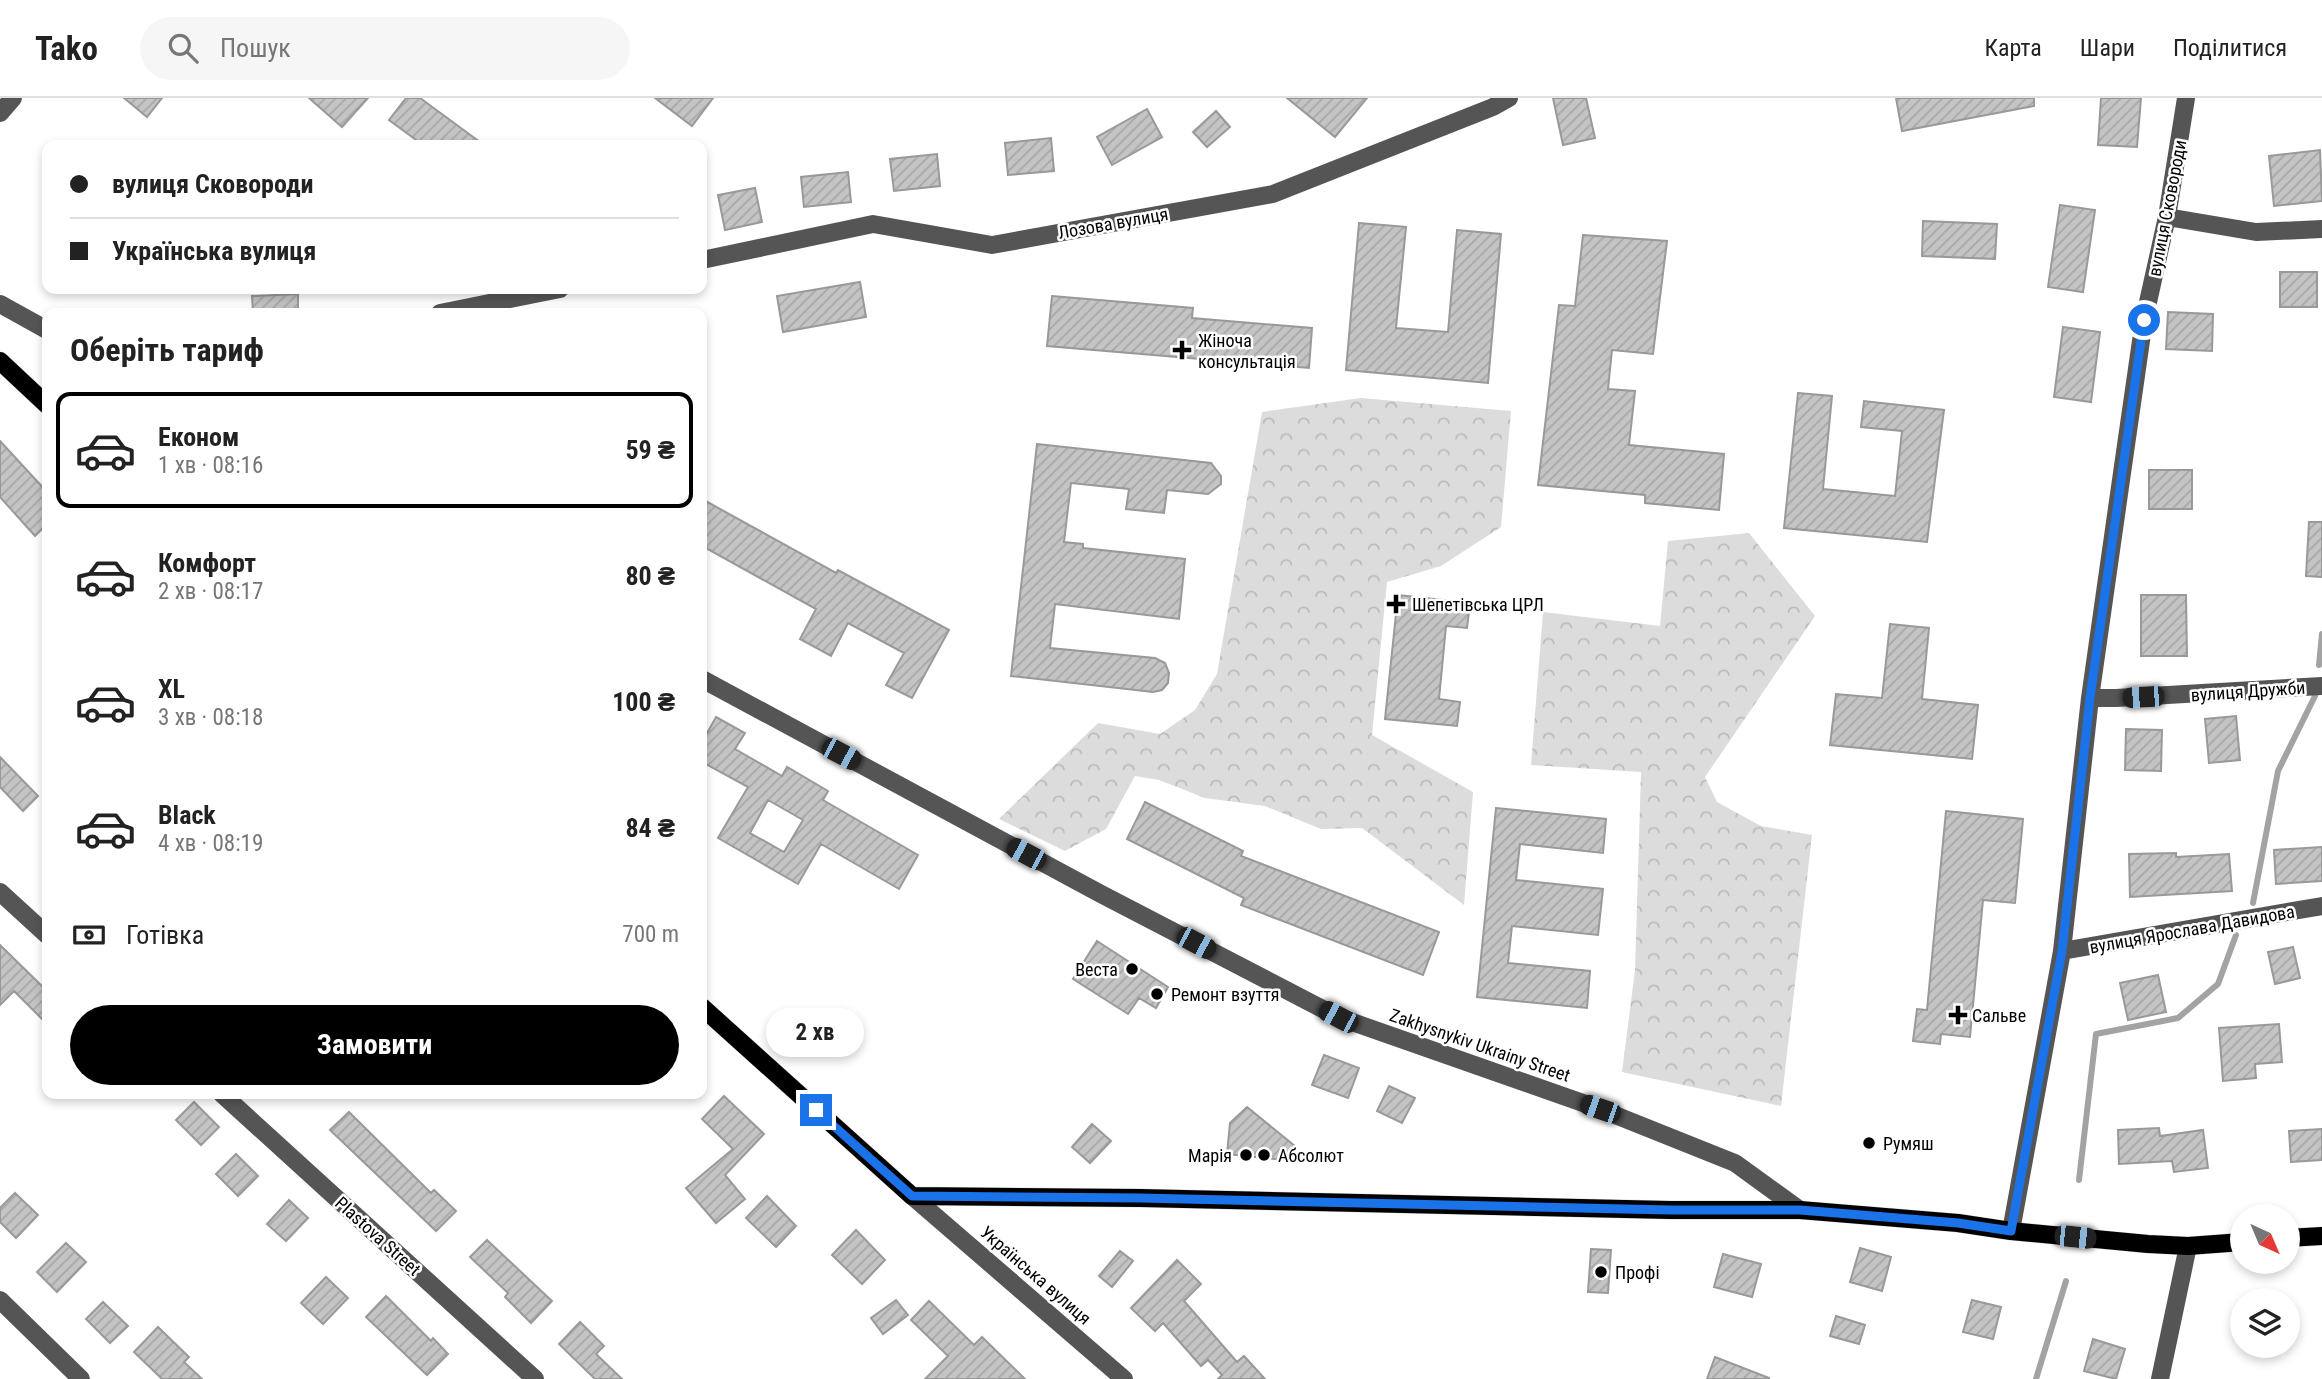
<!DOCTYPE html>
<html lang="uk">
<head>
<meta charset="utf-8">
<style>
  body { margin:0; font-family:"Roboto Condensed",sans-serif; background:#f6f6f6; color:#222; height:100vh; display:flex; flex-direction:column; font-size:26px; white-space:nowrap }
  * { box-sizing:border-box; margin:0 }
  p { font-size:23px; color:#767676 }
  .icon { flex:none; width:38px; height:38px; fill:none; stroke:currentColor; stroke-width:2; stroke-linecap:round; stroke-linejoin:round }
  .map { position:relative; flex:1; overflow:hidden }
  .drawer { position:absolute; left:42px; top:210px; width:665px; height:791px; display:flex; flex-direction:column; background:#fff; border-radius:14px; box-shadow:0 4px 10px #0003 }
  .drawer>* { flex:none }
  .banner { position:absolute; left:42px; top:42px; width:665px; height:154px; border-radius:14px; box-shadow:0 4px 10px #0003; display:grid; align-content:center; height:154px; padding:0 28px; background:#fff }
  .needle { width:46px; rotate:136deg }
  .fabs { position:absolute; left:2230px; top:1106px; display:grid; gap:14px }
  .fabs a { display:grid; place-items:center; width:70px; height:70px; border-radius:50%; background:#fff; box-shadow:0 4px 10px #0003; font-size:35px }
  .end { position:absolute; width:32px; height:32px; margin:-16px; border:9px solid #1a73e8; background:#fff; box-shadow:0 0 0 4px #fff }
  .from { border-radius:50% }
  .bubble { position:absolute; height:49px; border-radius:24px; background:#fff; box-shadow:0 4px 10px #0003; font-size:23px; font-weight:700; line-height:49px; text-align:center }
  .car { position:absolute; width:21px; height:42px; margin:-21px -10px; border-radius:9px; box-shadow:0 0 5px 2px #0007; background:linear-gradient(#222 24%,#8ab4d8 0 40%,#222 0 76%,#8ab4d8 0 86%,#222 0) }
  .banner b { display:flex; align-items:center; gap:24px; height:66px; font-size:26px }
  .banner b+b { border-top:2px solid #e0e0e0 }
  .banner i { width:18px; height:18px; background:#222 }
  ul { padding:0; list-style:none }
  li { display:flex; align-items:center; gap:21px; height:116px; margin:0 14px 10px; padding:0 14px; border:4px solid transparent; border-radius:14px }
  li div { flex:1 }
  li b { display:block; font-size:26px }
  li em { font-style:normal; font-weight:700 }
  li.current { border-color:#000 }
  li>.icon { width:63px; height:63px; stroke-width:1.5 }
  h2 { padding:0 28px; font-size:32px; line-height:84px }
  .pay { display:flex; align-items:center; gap:18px; height:77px; padding:0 28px; font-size:26px }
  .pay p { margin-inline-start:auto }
  .cta { display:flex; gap:14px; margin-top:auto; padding:14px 28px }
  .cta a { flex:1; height:80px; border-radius:42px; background:#000; color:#fff; font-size:28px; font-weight:700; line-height:80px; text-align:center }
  header { display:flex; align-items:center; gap:42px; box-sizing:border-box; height:98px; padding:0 35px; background:#fff; border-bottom:2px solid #e0e0e0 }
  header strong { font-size:33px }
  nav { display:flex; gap:38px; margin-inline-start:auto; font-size:24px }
  .search { width:490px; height:63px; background:#f6f6f6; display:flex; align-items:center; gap:18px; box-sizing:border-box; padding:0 24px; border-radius:38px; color:#767676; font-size:26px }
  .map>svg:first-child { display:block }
  .forest { fill:url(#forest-crowns) }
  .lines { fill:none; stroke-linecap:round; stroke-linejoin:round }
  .stream { stroke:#a3a3a3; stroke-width:6 }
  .building { fill:url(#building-hatch); stroke:#999; stroke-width:2; fill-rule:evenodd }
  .major-casing { stroke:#dbdbdb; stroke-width:19 }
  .minor { stroke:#555; stroke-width:18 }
  .major { stroke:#000; stroke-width:18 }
  .route { stroke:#1a73e8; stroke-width:9 }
  .poi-dot { fill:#000; stroke:#fff; stroke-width:2.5 }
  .labels { text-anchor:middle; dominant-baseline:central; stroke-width:5; stroke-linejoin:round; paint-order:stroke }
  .street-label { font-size:18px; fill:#000; stroke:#fff }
  .poi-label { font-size:18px; fill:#000; stroke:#fff; text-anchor:start }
</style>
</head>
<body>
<header>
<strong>Tako</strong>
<div class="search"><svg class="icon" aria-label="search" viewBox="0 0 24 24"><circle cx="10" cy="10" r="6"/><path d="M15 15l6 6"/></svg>Пошук</div>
<nav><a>Карта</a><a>Шари</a><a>Поділитися</a></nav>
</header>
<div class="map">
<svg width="2322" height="1281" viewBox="0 0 2322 1281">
  <defs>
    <pattern id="forest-crowns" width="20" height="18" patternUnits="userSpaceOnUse" patternTransform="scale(1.75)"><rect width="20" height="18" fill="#dcdcdc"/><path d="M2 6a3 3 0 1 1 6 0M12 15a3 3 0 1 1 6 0" fill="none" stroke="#bbb"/></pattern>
    <pattern id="building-hatch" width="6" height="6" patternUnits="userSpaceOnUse" patternTransform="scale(1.75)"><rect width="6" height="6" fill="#c4c4c4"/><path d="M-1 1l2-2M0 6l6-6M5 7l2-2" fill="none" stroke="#a7a7a7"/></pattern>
  </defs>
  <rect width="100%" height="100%" fill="#fff"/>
  <path class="forest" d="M1361,300L1511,313L1501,429L1441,468L1387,484L1372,637L1473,694L1464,807L1362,730L1321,731L1265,708L1205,700L1159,682L1135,678L1106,731L1065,753L999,721L1098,625L1160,636L1195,612L1217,576L1262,314Z
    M1749,435L1815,518L1705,679L1717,704L1761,728L1812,737L1781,1008L1622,974L1635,872L1641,674L1531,667L1543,514L1660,528L1668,443Z"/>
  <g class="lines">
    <path class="stream" d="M2319,567L2322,536
      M2253,805L2278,673L2315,598
      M2079,1082L2096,936L2178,920L2218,886L2236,837
      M2036,1281L2066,1183"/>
  </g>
  <path class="building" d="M124,0H162L147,19Z
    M309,0H368L342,29Z
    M406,0H420L484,47H423L389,22Z
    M655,0H713L692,28Z
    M1287,0H1367L1335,39Z
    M1553,0H1586L1595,40L1563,47Z
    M1896,0H2034V8L1902,33Z
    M2101,0H2141L2137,49L2098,47Z
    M1147,11L1162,39L1112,67L1097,39Z
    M1216,13L1230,29L1207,49L1193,34Z
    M1051,40L1054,73L1008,77L1005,45Z
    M2320,52L2322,103L2274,108L2269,58Z
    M937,56L940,88L894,93L890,61Z
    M848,74L851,104L804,109L801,79Z
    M755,90L762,124L725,132L718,97Z
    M2060,107L2095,112L2083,194L2048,189Z
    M1923,123L1997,126L1995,161L1922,158Z
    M1359,125L1406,129L1396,230L1448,234L1457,132L1501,136L1488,285L1346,272Z
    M1583,137L1667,143L1653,256L1612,252L1608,291L1635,293L1629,347L1724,356L1719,412L1645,405V397L1538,387L1559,207L1575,208Z
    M2280,174H2317V209H2280Z
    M860,184L866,219L783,234L777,198Z
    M298,196V215H253L252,198Z
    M1052,198L1193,210L1192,220L1312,230L1309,270L1047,248Z
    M2168,214L2213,216L2212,253L2166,251Z
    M2063,229L2100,234L2091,304L2054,299Z
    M1798,295L1832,298L1823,391L1895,398L1902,333L1861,329L1864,303L1944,312L1927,444L1784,430Z
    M0,343L47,394V426L35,438L0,399Z
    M1037,346L1211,365L1221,378V386L1208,396L1167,392L1164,415L1126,411L1129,391L1071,385L1064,444L1083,446V450L1185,461L1179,521L1055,506L1050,550L1155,560L1165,565L1169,575L1168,585L1162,592L1153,594L1011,578Z
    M2149,372H2192V411H2149Z
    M702,401L836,475L838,472L949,532L912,600L886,587L904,555L848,525L831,558L800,541L816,511L702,448Z
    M2309,424H2322V479L2306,478Z
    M1398,497L1470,505L1467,530L1446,528L1439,601L1460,604L1457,628L1385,621Z
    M2141,497H2186L2187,558H2141Z
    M1890,526L1929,530L1922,601L1978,607L1972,661L1830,647L1836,596L1882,600Z
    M2236,618L2240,662L2209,665L2205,621Z
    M716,619L745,635L735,651L782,678L787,669L828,693L823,702L918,757L899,791L821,746L798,786L718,740L748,689L702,664V644ZM768,702L803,722L784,754L750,735Z
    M2126,631L2162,632L2161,673L2125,672Z
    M0,659L38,698L23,713L0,689Z
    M1145,704L1243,753L1241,758L1439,834L1423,877L1241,807L1244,800L1127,741Z
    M1496,710L1606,721L1603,755L1520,746L1516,782L1603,791L1598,837L1512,828L1508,865L1590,873L1587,910L1477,899Z
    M1946,713L2023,721L2015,805L1983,802L1970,939L1941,936L1940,946L1913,943L1917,911L1927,912Z
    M2322,749V783L2276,786L2274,752Z
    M2176,755V759L2229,756L2232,793L2130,799L2129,756Z
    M1097,843L1168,889L1156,910L1139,900L1128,916L1073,881Z
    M0,847L47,893V926L14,893L0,907Z
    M2293,849L2300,880L2275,886L2268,854Z
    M2158,877L2166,914L2128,922L2120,885Z
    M2279,926L2282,964L2255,966L2256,980L2223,983L2219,930Z
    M1324,957L1359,970L1348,1000L1312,987Z
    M1389,988L1415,1000L1402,1025L1377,1013Z
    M724,998L764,1036L725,1077L745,1101L716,1125L686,1090L733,1051L702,1021Z
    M194,1004L219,1029L201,1047L176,1022Z
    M1247,1009L1296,1049L1293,1063L1227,1056L1230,1025Z
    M349,1014L431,1095L434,1092L456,1113L436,1133L330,1032Z
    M1092,1026L1111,1043L1090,1065L1072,1049Z
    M2159,1030L2160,1038L2203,1032L2208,1070L2174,1074L2172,1063L2119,1066L2118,1032Z
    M2322,1031V1062L2291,1064L2289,1033Z
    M236,1056L258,1078L238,1098L216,1076Z
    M15,1095L38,1117L16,1140L0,1124V1110Z
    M767,1098L796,1128L776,1149L746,1120Z
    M289,1102L308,1120L286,1143L267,1126Z
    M856,1132L885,1162L862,1186L832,1157Z
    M487,1142L552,1203L531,1225L505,1199L508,1195L470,1159Z
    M66,1145L86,1164L57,1194L37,1174Z
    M1860,1150L1891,1159L1882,1193L1850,1184Z
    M1591,1151L1611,1152L1608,1195L1588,1194Z
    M1120,1153L1133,1163L1112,1189L1099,1178Z
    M1723,1156L1761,1166L1752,1199L1714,1189Z
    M1177,1162L1201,1186L1184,1203L1237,1264L1244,1258L1265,1281H1218L1222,1277L1208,1262L1201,1268L1163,1225L1155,1233L1131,1210Z
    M326,1179L348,1200L323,1226L301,1205Z
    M386,1198L431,1243L433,1240L448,1256L427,1277L366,1219Z
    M896,1202L908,1217L883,1236L871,1220Z
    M1972,1202L2001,1209L1993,1241L1963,1234Z
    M929,1203L974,1247L982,1239L1025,1281H925L948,1258L911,1222Z
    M103,1204L128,1228L110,1245L86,1221Z
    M1836,1218L1865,1227L1859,1246L1830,1238Z
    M580,1224L604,1248L596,1256L622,1281H595L559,1246Z
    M158,1229L189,1259L184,1264L202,1281H162L134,1254Z
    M2093,1241L2125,1251L2116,1281L2084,1273Z
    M1715,1259L1769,1280V1281H1707Z"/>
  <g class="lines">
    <g class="major-casing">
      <path id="major" d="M0,263L47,307
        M702,909L912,1098L1140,1100L1670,1112H1800L1958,1125L2011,1133L2148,1146L2188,1148L2242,1144
        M2287,1140L2322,1138"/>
    </g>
    <path class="minor" d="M0,15L13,0
      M2167,119L2256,134L2322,131
      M702,162L873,126L992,147L1273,96L1493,9L1509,0
      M0,206L47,232
      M440,215L560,191
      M702,581L1101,796L1338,919L1600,1011L1735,1065L1800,1112
      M2090,600H2116L2322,588
      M0,794L47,837
      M2062,853L2322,808
      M222,996L535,1281
      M912,1098L1124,1281
      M2011,1133L2062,853L2090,600L2122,375L2144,222L2167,119L2186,0
      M0,1202L81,1281
      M2160,1281L2188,1148"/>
    <use href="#major" class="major"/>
  </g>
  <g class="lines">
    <path class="route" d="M816,1012L912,1098L1140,1100L1670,1112H1800L1958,1125L2011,1133L2062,853L2090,600L2144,222"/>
  </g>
  <g class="poi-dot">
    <path d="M1178.5 241.5h7v7h7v7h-7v7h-7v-7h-7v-7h7z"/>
    <path d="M1392.5 495.5h7v7h7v7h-7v7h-7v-7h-7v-7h7z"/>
    <circle cx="1132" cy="871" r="7"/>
    <circle cx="1157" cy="896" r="7"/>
    <path d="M1954.5 906.5h7v7h7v7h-7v7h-7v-7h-7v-7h7z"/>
    <circle cx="1869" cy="1045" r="7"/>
    <circle cx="1246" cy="1057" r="7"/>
    <circle cx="1264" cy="1057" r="7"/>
    <circle cx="1601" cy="1174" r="7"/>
  </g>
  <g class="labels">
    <g class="street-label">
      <text transform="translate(2167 110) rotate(-79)">вулиця Сковороди</text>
      <text transform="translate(1113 125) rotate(-10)">Лозова вулиця</text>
      <text transform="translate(2248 593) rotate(-4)">вулиця Дружби</text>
      <text transform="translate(2192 831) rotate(-10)">вулиця Ярослава Давидова</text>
      <text transform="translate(1480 947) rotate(19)">Zakhysnykiv Ukrainy Street</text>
      <text transform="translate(378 1138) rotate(42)">Plastova Street</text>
      <text transform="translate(1036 1177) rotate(41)">Українська вулиця</text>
    </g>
    <g class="poi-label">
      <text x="1198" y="242">Жіноча<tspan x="1198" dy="21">консультація</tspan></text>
      <text x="1412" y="506">Шепетівська ЦРЛ</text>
      <text x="1118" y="871" text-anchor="end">Веста</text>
      <text x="1171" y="896">Ремонт взуття</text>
      <text x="1972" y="917">Сальве</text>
      <text x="1883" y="1045">Румяш</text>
      <text x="1232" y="1057" text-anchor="end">Марія</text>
      <text x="1278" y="1057">Абсолют</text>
      <text x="1615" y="1174">Профі</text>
    </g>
  </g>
</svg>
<div class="fabs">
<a><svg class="needle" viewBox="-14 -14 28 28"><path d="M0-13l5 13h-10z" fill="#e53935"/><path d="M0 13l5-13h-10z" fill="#767676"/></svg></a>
<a><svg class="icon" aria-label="layers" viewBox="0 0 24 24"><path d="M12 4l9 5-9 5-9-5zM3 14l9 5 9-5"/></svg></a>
</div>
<i class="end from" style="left:2144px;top:222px"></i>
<i class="end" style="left:816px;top:1012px"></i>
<div class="bubble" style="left:766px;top:910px;width:98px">2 хв</div>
<i class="car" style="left:2143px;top:599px;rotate:267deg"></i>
<i class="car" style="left:841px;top:656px;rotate:118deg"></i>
<i class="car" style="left:1026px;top:756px;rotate:298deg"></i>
<i class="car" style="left:1196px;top:845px;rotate:118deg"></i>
<i class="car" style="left:1338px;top:919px;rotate:298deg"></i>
<i class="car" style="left:1600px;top:1011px;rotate:289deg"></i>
<i class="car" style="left:2075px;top:1139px;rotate:96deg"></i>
<div class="banner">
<b><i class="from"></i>вулиця Сковороди</b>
<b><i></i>Українська вулиця</b>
</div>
<section class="drawer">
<h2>Оберіть тариф</h2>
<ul>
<li class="current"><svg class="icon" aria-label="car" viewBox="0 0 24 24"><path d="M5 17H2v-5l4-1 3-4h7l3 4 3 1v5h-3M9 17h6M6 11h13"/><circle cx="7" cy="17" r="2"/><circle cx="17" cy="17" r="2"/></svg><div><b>Економ</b><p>1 хв · 08:16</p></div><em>59 ₴</em></li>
<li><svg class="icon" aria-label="car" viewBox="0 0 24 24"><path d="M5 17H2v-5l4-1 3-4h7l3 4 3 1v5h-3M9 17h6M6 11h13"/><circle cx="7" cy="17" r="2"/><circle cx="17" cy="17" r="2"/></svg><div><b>Комфорт</b><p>2 хв · 08:17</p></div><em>80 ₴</em></li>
<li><svg class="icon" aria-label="car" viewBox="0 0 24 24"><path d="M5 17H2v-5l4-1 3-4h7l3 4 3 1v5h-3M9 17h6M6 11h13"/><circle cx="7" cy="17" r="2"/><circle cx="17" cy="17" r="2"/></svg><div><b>XL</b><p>3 хв · 08:18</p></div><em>100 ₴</em></li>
<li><svg class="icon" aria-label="car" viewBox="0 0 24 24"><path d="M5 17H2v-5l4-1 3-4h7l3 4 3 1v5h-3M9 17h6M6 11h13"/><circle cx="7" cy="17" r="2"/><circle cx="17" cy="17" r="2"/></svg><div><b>Black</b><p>4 хв · 08:19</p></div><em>84 ₴</em></li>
</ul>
<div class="pay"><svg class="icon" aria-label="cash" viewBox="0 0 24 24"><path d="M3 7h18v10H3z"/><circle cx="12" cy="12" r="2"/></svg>Готівка<p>700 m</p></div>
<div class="cta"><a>Замовити</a></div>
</section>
</div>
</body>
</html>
